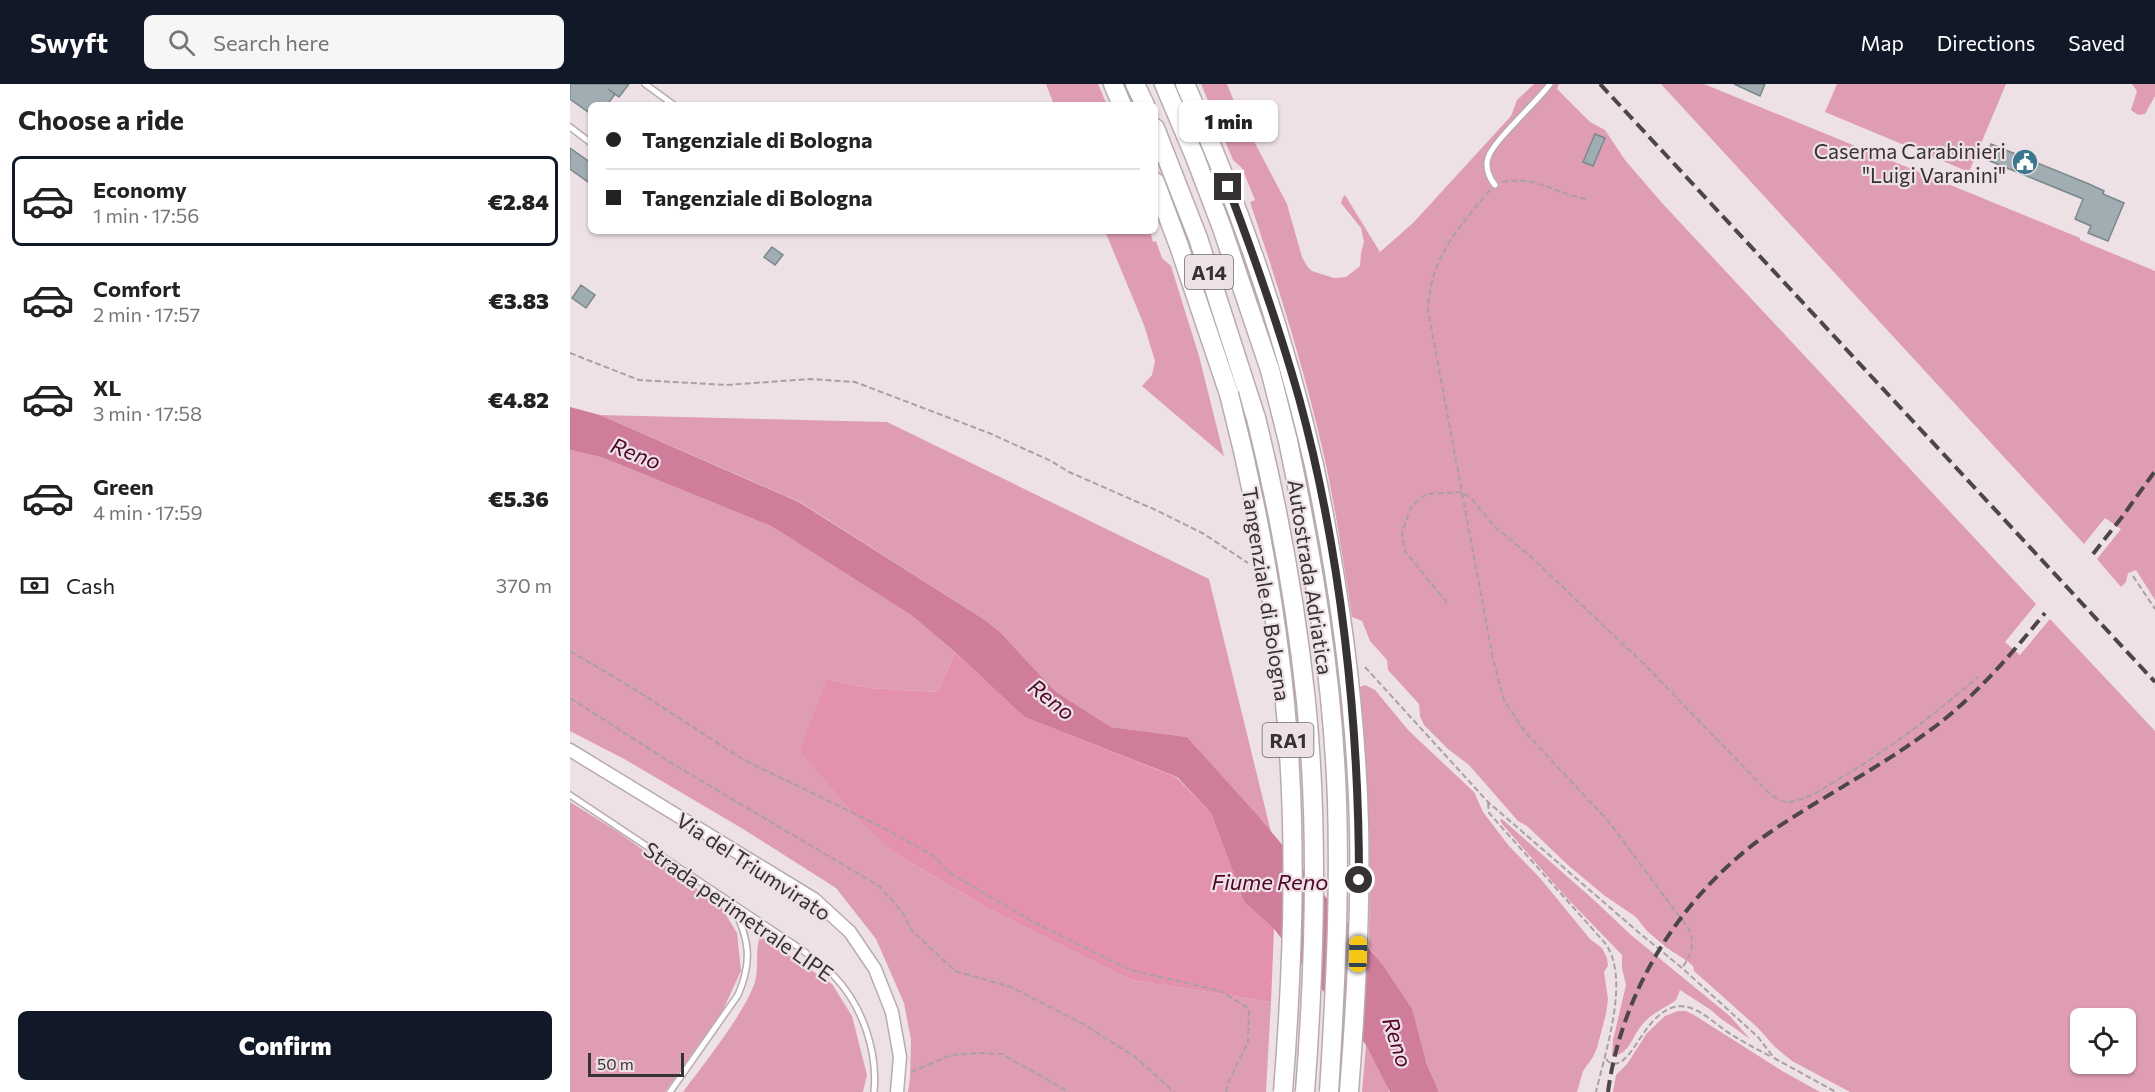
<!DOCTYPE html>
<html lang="en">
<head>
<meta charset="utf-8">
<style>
  body { margin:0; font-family:Commissioner,sans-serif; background:#f6f6f6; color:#222; height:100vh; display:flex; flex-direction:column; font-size:22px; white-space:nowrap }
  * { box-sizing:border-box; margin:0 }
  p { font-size:20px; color:#767676 }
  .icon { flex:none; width:33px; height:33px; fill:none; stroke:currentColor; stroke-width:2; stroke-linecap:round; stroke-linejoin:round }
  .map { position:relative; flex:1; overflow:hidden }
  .sheet { display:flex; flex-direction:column; background:#fff; width:570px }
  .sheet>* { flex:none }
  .top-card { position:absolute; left:18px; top:18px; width:570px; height:132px; border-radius:9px; box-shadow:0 2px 4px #0004; display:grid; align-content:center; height:132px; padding:0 18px; background:#fff }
  .controls { position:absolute; left:1500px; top:924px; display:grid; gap:12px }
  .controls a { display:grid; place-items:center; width:66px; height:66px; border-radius:9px; background:#fff; box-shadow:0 2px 4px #0004; font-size:30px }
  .scale { position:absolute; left:18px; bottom:15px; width:96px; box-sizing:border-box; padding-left:6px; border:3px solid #363133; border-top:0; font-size:16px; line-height:21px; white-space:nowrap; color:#363133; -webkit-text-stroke:4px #eee1e5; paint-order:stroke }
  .end { position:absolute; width:27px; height:27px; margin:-14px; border:8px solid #363133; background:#fff; box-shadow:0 0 0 3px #fff }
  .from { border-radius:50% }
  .bubble { position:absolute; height:42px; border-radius:9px; background:#fff; box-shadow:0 2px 4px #0004; font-size:20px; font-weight:800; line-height:42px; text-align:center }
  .car { position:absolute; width:18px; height:36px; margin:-18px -9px; border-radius:8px; box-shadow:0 0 4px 2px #0007; background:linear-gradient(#f5c518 24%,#345 0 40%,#f5c518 0 76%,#345 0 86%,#f5c518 0) }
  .top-card b { display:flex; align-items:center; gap:21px; height:57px; font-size:22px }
  .top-card b+b { border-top:2px solid #e0e0e0 }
  .top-card i { width:15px; height:15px; background:#222 }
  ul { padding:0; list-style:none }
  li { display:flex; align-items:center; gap:18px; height:90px; margin:0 12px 9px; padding:0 6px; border:3px solid transparent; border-radius:9px }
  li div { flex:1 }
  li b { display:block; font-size:22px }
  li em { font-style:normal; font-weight:800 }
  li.selected { border-color:#111827 }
  li>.icon { width:54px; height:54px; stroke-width:1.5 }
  h2 { padding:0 18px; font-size:27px; line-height:72px }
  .pay { display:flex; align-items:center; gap:15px; height:66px; padding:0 18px; font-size:22px }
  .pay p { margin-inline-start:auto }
  .primary-button { display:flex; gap:12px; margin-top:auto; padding:12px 18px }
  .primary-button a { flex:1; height:69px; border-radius:9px; background:#111827; color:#fff; font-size:24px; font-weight:800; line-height:69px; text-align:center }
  header { display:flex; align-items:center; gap:36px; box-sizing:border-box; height:84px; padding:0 30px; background:#111827; color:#fff }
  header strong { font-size:28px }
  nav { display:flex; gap:33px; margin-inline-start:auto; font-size:21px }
  .search { width:420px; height:54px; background:#f6f6f6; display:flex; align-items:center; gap:15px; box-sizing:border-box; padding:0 21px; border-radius:9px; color:#767676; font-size:22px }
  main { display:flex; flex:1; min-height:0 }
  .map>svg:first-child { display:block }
  .green { fill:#df9db3; fill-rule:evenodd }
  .forest { fill:#e491ae }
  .water { fill:#cf7d9b }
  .building { fill:#a0adb2; stroke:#7b878c; stroke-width:1.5 }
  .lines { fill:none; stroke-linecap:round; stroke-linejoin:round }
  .service-casing { stroke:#b8abaf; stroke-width:8 }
  .tertiary-casing { stroke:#b8abaf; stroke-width:15 }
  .motorway-casing { stroke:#b8abaf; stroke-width:21 }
  .path { stroke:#aaa0a4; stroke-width:2; stroke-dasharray:6 3; stroke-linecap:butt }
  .service { stroke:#fff; stroke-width:5 }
  .tertiary { stroke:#fff; stroke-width:12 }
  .motorway { stroke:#fff; stroke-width:18 }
  .rail { stroke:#4c4648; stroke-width:4; stroke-dasharray:12 6; stroke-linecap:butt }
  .motorway-bridge-casing { stroke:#b8abaf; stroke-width:21; stroke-linecap:butt }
  .motorway-bridge { stroke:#fff; stroke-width:18 }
  .route { stroke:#363133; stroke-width:8 }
  .labels { text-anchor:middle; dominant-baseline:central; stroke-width:4.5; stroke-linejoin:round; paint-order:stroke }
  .shield { fill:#eee1e5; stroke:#6d6668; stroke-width:1.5 }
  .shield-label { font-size:20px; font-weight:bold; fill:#363133 }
  .poi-label { font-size:21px; fill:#363133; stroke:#eee1e5; text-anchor:end }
  .street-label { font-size:21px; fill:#363133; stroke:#eee1e5 }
  .water-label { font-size:22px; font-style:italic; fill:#4f052a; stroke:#eee1e5 }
</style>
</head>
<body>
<header>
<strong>Swyft</strong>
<div class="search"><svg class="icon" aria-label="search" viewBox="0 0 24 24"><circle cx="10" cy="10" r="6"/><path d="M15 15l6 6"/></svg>Search here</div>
<nav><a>Map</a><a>Directions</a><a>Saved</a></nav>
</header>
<main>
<section class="sheet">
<h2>Choose a ride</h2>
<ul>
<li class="selected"><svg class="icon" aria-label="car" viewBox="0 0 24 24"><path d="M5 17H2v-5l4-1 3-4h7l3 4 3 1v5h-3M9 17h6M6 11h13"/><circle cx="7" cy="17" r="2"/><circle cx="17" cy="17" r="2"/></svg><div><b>Economy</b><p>1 min · 17:56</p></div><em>€2.84</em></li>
<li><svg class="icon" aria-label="car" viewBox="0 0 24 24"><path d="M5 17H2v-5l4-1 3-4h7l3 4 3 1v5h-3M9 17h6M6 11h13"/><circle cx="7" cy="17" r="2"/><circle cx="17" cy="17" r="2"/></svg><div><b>Comfort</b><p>2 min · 17:57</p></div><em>€3.83</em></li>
<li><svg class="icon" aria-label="car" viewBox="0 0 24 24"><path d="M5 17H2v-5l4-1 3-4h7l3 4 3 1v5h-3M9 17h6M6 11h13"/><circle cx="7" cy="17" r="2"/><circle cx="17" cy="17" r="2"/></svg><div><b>XL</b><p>3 min · 17:58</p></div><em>€4.82</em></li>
<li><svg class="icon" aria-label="car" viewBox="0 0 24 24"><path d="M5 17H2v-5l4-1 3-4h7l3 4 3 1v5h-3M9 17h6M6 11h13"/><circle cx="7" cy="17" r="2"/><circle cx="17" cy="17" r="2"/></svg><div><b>Green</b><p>4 min · 17:59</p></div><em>€5.36</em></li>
</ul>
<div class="pay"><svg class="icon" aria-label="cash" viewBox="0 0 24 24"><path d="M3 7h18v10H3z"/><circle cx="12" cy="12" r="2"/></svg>Cash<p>370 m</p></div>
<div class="primary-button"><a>Confirm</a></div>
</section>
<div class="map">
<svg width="1585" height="1008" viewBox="0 0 1585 1008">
  <rect width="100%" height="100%" fill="#eee1e5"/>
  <path class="green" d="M476,0H528L537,21H484Z
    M631,0H657L668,27L717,120L732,173L737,182L742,187L764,194L776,193L790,182L791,169L794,158L791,144L771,119L773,113L775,111L810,168L843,139L941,32L947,16L964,0H989L987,5L1020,38L1035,46L1055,76L1092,119L1466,520L1435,558L1450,571L1480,535L1585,647V1008H1280L1222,977L1205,963L1187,943L1124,887L1123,882L1117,877L1097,864L1077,847L1066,833L1035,812L999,782L957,742L948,737L899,681L878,665L854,641L850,632L849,620L818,586L817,576L800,557L792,537L782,533C773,476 765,419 752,363C733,280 707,199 680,118L685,116L672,84L663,76ZM1510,934H1556V980H1510Z
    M1091,0H1134L1510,154V156L1585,187V516L1566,486L1558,489L1556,498L1551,503L1527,475L1551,445L1535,434L1514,460Z
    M1267,0H1436L1399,88L1255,28Z
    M1562,0H1585V12L1575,30L1568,31L1561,26L1567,7Z
    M535,147H580L583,158L586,157L592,174L601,182L629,272L654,372L572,302L582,291L585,277L574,241Z
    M30,331L317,338L639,495L701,748L617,653L541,643L485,607L430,548L415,536L230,418Z
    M0,366L31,373L201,442L341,531L385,568L368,608L299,604L257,595L323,768L419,825L561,896L701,918L696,1008H338L340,994L341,956L334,919L306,855L266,804L173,745L56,676L0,647Z
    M795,601L805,606L839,647L904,708L913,728L939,762L970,794L1020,855L1032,864L1037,874L1038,882L1034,888L1038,915L1036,930L1027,964L1023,973L1013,987L1007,1008H869L856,978L833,912L799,863L800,761L795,664L790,603Z
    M0,718L48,748L150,821L167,849L171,887L153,926L95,1008H0Z
    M932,735L1025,817L1061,851L1161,933L1180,955L1150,934L1141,926L1110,906L1106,916C1094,925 1081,929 1071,942C1062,953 1059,971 1042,972L1043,956L1056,901L1052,884V871L994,811L932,740L930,736Z
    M190,852L262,900L282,932L297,991L293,1008H113C135,978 173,932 185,898C189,884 185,867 190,852Z
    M1108,927H1116L1124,931L1214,988L1250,1008H1043L1046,991L1057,980L1077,949L1095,932Z
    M796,961L817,999L819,1008H792Z"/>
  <path class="forest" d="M385,568L454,633L606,693L641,729L674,818L704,845L701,918L561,896L419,825L323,768L285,731L230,667L257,595L299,604L368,608Z"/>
  <path class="water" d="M0,323L30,331L229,418L415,536L430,548L485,607L541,643L617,653L688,732L812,880L842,925L856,978L869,1008H820L796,961L704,845L674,818L641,729L607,693L454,633L385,568L341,531L201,442L31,373L0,366Z"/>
  <path class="building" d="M0,0H59L49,13L38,5L45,10L37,21H21V30L0,15Z
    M1164,0H1195L1190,12Z
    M1025,50L1035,54L1023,82L1013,78Z
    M1421,60L1519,100L1534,107L1533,110L1554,119L1538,157L1518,149L1521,142L1505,135L1513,115L1415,75Z
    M0,64L21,79V100L0,85Z
    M202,163L213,171L205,181L194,173Z
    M11,201L25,211L16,224L2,214Z"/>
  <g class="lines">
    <g class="service-casing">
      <path id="service" d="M75,0L104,21
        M0,43L21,59
        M925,101C919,94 915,83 918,74C922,58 967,18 980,0
        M0,711L231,865C242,874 254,882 264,892C292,921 308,967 304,1008
        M100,1008L168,911C183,876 179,855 163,822"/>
    </g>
    <g class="tertiary-casing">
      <path id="tertiary" d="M0,666L244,815L280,848L305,885L322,928L330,973L327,1008"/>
    </g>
    <g class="motorway-casing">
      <path id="motorway" d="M543,0L552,21
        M565,0L575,21
        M594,0L625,73L652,144L700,286L718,357
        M615,0C670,122 714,251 744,381
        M585,44L628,154L686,334
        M585,98L609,162L659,310"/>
    </g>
    <path class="path" d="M932,98C966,91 985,110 1017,115
      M920,106C888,145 860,173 858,226L923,575L934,616L955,648L1039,738L1118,844C1126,859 1121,871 1112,884
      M0,269L69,296L156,301L240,295L285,298L419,349L481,377L499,388L588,427L634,450L678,479
      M1563,492L1585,525
      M877,519L835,467L832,448L841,423L851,414L857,410L891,408L901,414L925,443L958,470L1074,580L1199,709C1207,715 1214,720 1224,717C1241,714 1259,701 1274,692C1322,663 1365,630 1408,593
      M0,567L61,603L174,676L306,740L364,772L378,788L465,839L560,886L651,907L679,925L678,958L658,999L656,1008
      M795,583L918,718L1067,847L1112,884L1188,953L1204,974L1266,1008
      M0,614L103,680L309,802L333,829L342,847L385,887L441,903L515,941L565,973L604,1008
      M918,719L919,729L1035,859C1061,894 1035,968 1026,1008
      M1036,975C1039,979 1043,981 1048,979C1065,973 1074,935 1101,924C1123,915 1145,941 1162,951C1175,959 1188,966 1202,973
      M341,988L381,971L410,969L432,970L499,1008"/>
    <use href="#service" class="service"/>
    <use href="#tertiary" class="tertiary"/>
    <use href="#motorway" class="motorway"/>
    <path class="rail" d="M1030,0L1585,598
      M1523,470L1552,433L1585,387
      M1038,1008C1052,904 1114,808 1199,749C1256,710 1317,680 1371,638C1411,606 1443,568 1475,529"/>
    <g class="motorway-bridge-casing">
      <path id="motorway-bridge" d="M659,310C683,402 701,496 712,591C728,729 724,869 713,1008
        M686,334C709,427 726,521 736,617C749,746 745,878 735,1008
        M718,357C743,476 763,595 767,717C770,814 765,911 759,1008
        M744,381C769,500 786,620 789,741C791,830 786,919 779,1008"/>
    </g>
    <use href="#motorway-bridge" class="motorway-bridge"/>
  </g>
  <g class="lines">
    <path class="route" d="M658,103C684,172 709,243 729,314C771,468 789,637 789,796"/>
  </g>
  <defs>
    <g id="civic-disc" transform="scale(1.35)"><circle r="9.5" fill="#3b788f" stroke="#eee1e5"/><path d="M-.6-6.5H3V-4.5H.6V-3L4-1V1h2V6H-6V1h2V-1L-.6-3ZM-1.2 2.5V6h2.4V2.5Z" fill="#fff"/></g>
  </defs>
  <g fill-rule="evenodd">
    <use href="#civic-disc" x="1455" y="78"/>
  </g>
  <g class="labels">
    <g class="shield">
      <rect x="615" y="171" width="48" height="34" rx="4.5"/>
      <rect x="692.5" y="639" width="51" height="34" rx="4.5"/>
    </g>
    <g class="shield-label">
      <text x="639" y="188">A14</text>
      <text x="718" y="656">RA1</text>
    </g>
    <g class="poi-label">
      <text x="1436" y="66">Caserma Carabinieri<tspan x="1436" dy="24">"Luigi Varanini"</tspan></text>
    </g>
    <g class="street-label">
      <text transform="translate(741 493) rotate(81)">Autostrada Adriatica</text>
      <text transform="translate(697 510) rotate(81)">Tangenziale di Bologna</text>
      <text transform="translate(184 782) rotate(33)">Via del Triumvirato</text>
      <text transform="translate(169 827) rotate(35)">Strada perimetrale LIPE</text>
    </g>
    <g class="water-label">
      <text transform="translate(66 369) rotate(21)">Reno</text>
      <text transform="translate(482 615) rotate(38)">Reno</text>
      <text x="700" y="797">Fiume Reno</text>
      <text transform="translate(828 958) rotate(72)">Reno</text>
    </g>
  </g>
</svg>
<div class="controls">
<a><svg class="icon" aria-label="locate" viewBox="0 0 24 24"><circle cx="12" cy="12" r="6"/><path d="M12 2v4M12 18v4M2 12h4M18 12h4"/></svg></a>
</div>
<div class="scale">50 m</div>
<i class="end from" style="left:789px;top:796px"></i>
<i class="end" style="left:658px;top:103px"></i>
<div class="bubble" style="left:609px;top:16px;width:99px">1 min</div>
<i class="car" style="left:788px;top:870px;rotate:1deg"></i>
<div class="top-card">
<b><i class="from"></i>Tangenziale di Bologna</b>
<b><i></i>Tangenziale di Bologna</b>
</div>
</div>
</main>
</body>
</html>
